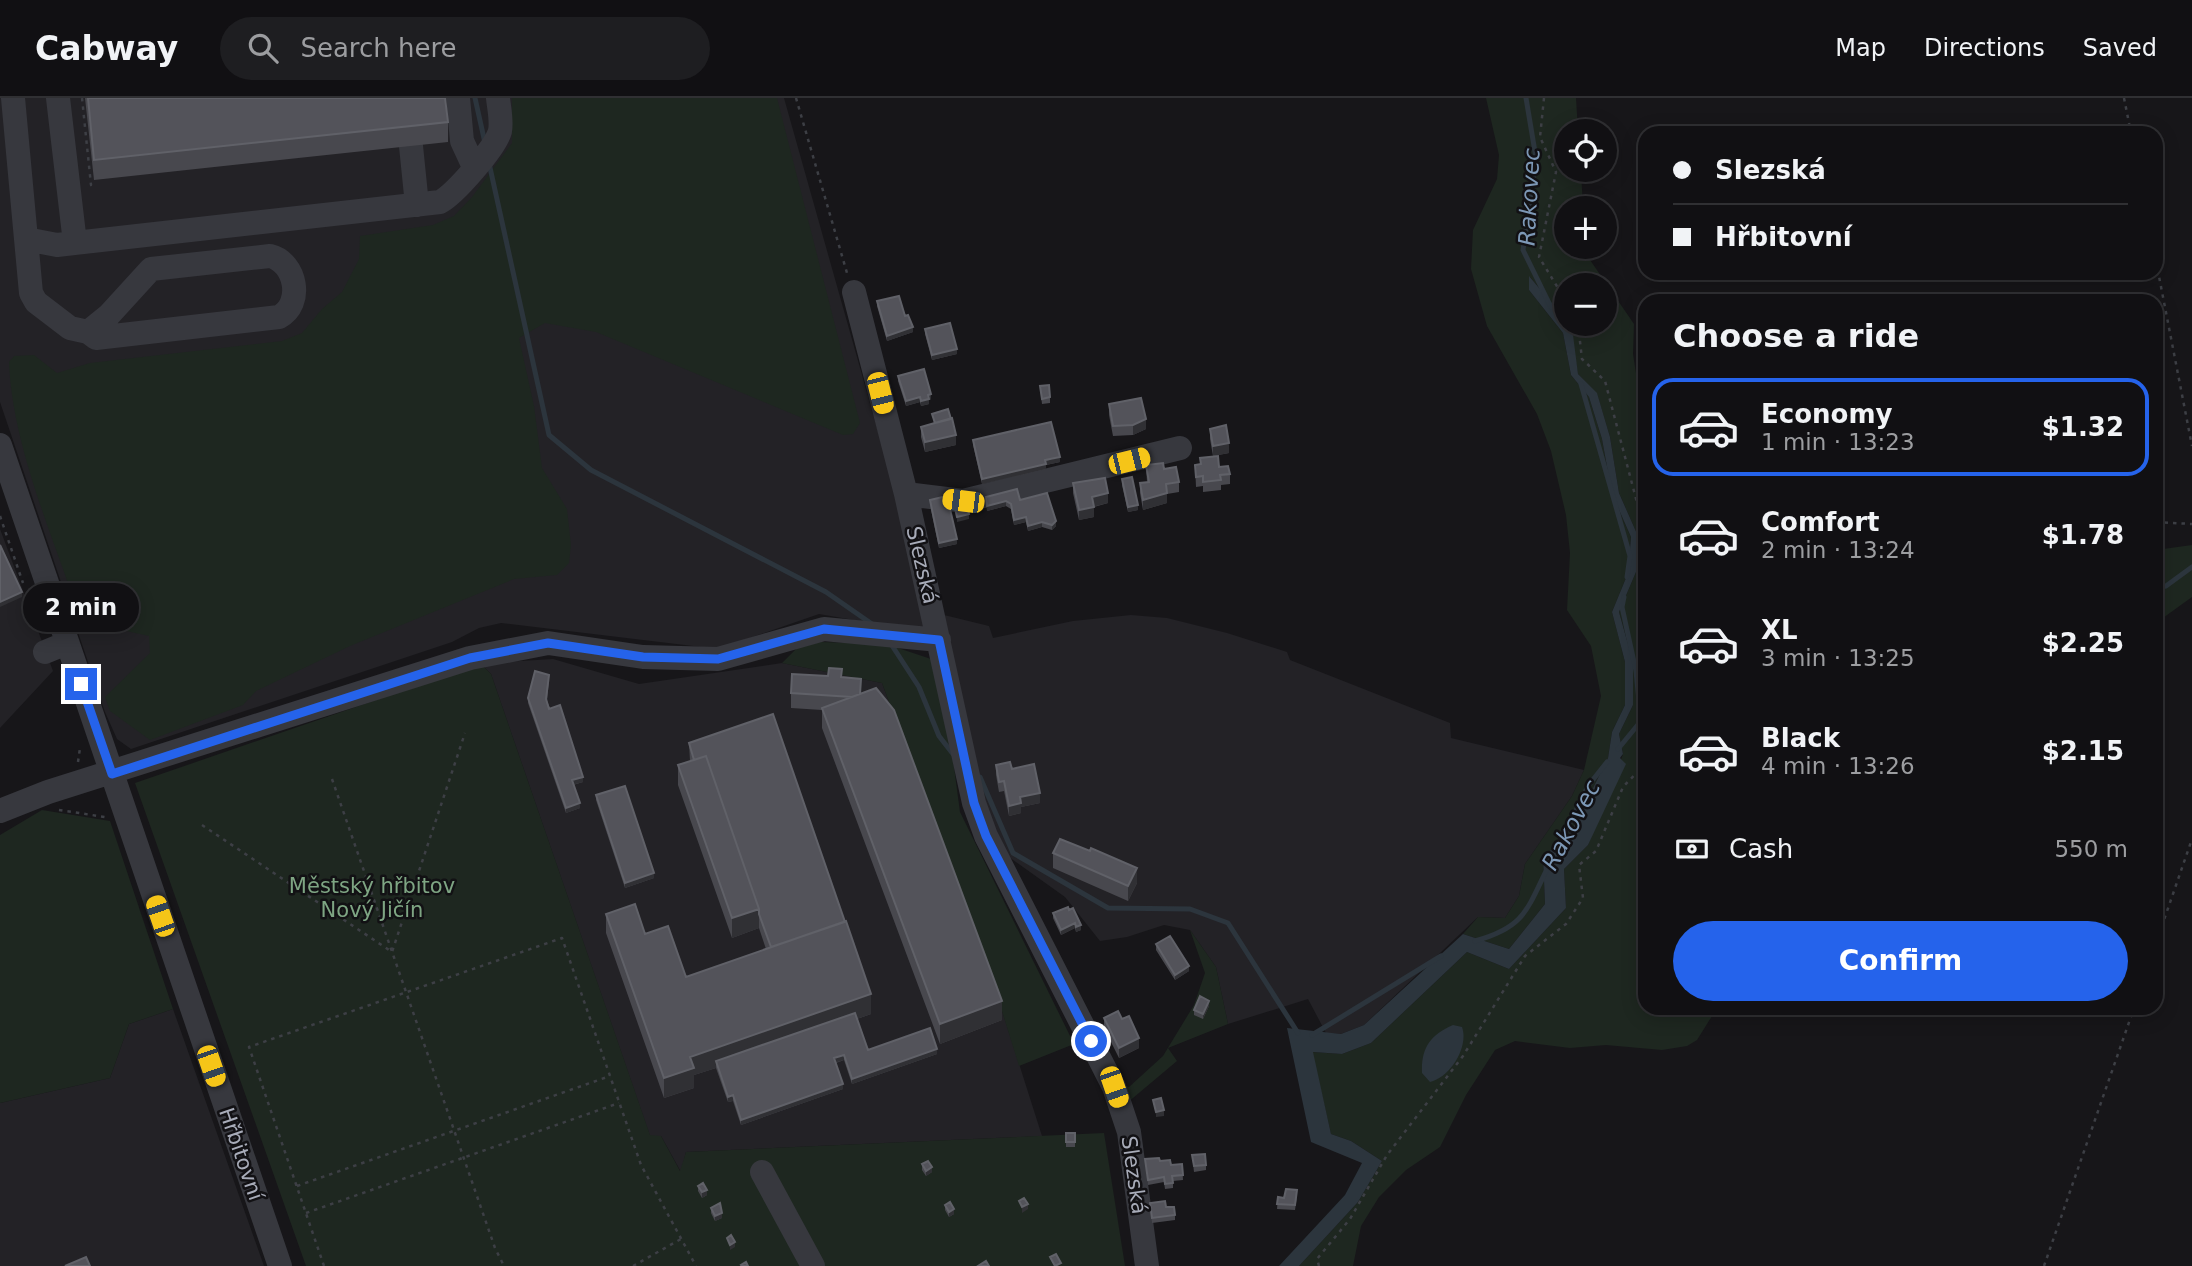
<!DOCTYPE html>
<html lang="en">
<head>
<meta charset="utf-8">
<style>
  body { margin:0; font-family:"DejaVu Sans",sans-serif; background:#1e1e21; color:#f1f3f6; height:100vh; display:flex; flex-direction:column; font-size:26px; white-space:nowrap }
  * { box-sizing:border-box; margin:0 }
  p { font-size:23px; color:#9c9da0 }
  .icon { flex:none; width:38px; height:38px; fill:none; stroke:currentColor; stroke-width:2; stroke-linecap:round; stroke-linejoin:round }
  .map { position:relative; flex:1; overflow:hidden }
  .drawer { position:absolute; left:1638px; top:196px; width:525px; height:721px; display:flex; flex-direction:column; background:#111013; border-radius:21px; box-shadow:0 4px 18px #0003,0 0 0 2px #303033 }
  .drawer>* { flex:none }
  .top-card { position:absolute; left:1638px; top:28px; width:525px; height:154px; border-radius:21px; box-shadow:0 4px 18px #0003,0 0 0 2px #303033; display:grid; align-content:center; height:154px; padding:0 35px; background:#111013 }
  .fabs { position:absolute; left:1554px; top:21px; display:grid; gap:14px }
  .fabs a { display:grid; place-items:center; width:63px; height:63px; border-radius:50%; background:#111013; box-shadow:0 4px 18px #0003,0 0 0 2px #303033; font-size:35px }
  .end { position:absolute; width:32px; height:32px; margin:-16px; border:9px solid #2563eb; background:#fff; box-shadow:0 0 0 4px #fff }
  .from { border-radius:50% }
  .bubble { position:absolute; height:49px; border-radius:24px; background:#111013; box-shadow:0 4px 18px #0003,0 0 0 2px #303033; font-size:23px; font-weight:700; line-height:49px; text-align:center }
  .car { position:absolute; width:21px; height:42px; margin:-21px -10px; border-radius:9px; box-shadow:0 0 5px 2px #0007; background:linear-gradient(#f5c518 24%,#345 0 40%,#f5c518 0 76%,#345 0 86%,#f5c518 0) }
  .top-card b { display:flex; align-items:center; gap:24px; height:66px; font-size:26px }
  .top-card b+b { border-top:2px solid #303033 }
  .top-card i { width:18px; height:18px; background:#f1f3f6 }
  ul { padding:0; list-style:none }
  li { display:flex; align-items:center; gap:21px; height:98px; margin:0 14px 10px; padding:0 21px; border:4px solid transparent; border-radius:21px }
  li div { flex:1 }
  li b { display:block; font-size:26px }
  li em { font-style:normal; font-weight:700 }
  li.current { border-color:#2563eb }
  li>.icon { width:63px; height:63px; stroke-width:1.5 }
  h2 { padding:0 35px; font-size:32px; line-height:84px }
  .pay { display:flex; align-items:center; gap:18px; height:77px; padding:0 35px; font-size:26px }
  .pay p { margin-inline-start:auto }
  .button { display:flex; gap:14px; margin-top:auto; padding:14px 35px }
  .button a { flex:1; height:80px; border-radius:42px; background:#2563eb; color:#fff; font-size:28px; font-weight:700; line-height:80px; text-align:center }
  header { display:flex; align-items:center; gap:42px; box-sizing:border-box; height:98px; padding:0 35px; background:#111013; border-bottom:2px solid #303033 }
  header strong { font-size:33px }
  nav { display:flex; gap:38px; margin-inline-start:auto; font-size:24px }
  .search { width:490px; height:63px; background:#1e1e21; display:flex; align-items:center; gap:18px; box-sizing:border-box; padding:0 24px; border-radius:38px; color:#9c9da0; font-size:26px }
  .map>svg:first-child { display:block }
  .built { fill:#232226 }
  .green { fill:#1e2720 }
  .water { fill:#2c353d }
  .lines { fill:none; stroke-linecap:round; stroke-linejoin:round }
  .stream { stroke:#2c353d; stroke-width:5 }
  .path { stroke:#3d3f45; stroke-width:2.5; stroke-dasharray:3.5 5; stroke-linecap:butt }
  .minor { stroke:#37383e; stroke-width:24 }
  .wall { fill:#48484e }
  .shaded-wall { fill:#303034 }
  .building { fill:#53535a; stroke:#606168; stroke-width:2 }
  .route { stroke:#2563eb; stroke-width:9 }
  .labels { text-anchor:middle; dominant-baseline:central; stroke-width:5; stroke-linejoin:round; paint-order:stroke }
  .street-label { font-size:21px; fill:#a8acb9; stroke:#121114 }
  .park-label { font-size:21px; fill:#7ea583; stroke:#121114 }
  .water-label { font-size:23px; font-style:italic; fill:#7d98b6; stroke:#121114 }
</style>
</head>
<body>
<header>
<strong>Cabway</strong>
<div class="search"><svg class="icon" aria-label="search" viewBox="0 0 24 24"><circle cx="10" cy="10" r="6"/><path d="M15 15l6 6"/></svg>Search here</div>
<nav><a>Map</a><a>Directions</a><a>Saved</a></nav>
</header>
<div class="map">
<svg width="2192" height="1168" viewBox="0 0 2192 1168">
  <rect width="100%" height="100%" fill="#171619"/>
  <path class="built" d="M0,0H784L935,536L819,516L718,551L501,525L479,530L452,544L131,651L117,641L105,614L0,304Z
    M0,431L53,573L0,630Z
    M940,516L989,528L993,540L1073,523L1131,517L1167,520L1227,535L1287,554L1290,562L1450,625L1451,640L1584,672L1572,698L1525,766L1519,798L1505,820L1478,819L1364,927L1341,936L1326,935L1308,901L1228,926L1216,869L1190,832L1164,827L1127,839L1100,843L1065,799L1002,754L989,736Z
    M553,561L639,586L782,565L882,585L992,881L1042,1038L686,1054L681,1074L661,1038H650L491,576L484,569L485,565Z
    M173,911L264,1168H0V1005L110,980L129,926Z"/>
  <path class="green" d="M512,0H777L860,325L853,336L843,337L596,234L545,225L519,240L534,308L542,370L567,411L571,447L569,465L557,477L514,481L350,548L256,593L243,607L150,642L110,613L105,599L150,555L149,538L81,523C55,443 12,348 9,264L14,258L34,257L57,275L90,265L282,243L302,235L322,211L342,194L359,161L360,138L433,127L454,118L472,99L512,45Z
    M1486,0H1576L1578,33H1566V72H1581L1583,110H1566V149H1585L1588,159L1634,226L1633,256L1645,332V910H1717L1697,942L1687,948L1662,952L1606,947L1570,950L1515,943L1495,952L1466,997L1440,1049L1406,1072L1379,1099L1361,1128L1353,1168H1299L1358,1104L1382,1063L1351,1043L1331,1036L1312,954L1342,956L1371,945L1467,854L1509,871L1566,810L1564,771L1588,747L1623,656L1619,636L1633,607V564L1619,514L1636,474L1638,438L1619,395L1610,339L1597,296L1578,276L1569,226H1605V187H1566V223L1530,179L1529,192L1563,235L1571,277L1589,299L1602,341L1612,396L1631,439L1628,475L1612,514L1625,564V607L1612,634L1608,660L1571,734L1543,759L1545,806L1509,851L1463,836L1478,819L1505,820L1519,798L1525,766L1572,698L1584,672L1601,598L1591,548L1567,512L1570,455L1566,417L1551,353L1537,316L1487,228L1471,171L1473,132L1497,81L1499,57Z
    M2192,447V499L2156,525V452Z
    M820,544L886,546L940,564L960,714L1074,946L1019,968L992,881L882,585L782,565L797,550Z
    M475,568L484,569L491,576L650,1037L661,1038L680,1073L686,1054L1104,1035L1125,1168H306L135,685Z
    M42,712L110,723L173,911L129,926L110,980L0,1005V737Z
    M1190,832L1216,869L1228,926L1168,950L1177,963L1127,1005L1121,986L1129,989L1163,958L1194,907L1205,875Z"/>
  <path class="water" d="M1529,178L1572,229L1578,276L1597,295L1610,339L1619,395L1638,438L1636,474L1619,514L1633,564V607L1619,636L1623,656L1620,660L1626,666L1588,747L1564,771L1566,810L1509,871L1467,854L1371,945L1342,956L1313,954L1331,1036L1351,1043L1382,1063L1358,1104L1299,1168H1273H1279L1345,1097L1362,1065L1311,1044L1287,930L1341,936L1364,927L1463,836L1509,851L1545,806L1543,759L1571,734L1608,660L1612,634L1625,607V564L1612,514L1628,475L1631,439L1612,396L1602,341L1589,299L1571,277L1563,235L1529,192Z
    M1453,927L1462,929C1469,948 1451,979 1430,984L1422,975C1421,950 1430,937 1453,927Z"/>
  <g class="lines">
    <path class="stream" d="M475,0L485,45
      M1526,0L1536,60L1523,152L1551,209
      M489,65L549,337L591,372L826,494L872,526
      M1581,286L1630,458L1627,479
      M2156,490L2166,488L2192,469
      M891,546L919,589L939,638L953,656
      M1636,573L1645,565
      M1618,651L1641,623L1636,573L1622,509L1624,499
      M980,679L1013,755L1108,810L1190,811L1228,825L1298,935
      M1558,749L1588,688L1607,664
      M1475,843C1522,830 1526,815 1546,773
      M1312,937L1441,858"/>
    <path class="path" d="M82,0L91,87H87
      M796,0L847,175
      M1544,0L1540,39L1556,74L1539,159L1566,203
      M2124,0L2131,35
      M2156,163L2192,348
      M1578,226L1582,261L1605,283L1645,435
      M0,418L23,485
      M2156,424L2192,426
      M1645,474L1642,502L1645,536
      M78,664L80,650
      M332,681L495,1150L504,1168
      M59,712L105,719
      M202,727L392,854L465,635
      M2156,845L2192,741
      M297,1088L610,978
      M306,1115L619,1005
      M324,1168L249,949L562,840L641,1067L696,1168
      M633,1168L681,1141
      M1319,1168L1317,1161L1350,1121L1387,1057L1463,958L1525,858L1566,826L1583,800L1579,767L1596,753L1623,689L1645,666
      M2044,1168L2134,910"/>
    <path class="minor" d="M13,0L26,141L57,147L440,104C455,96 496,49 500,33C502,23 499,10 498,0
      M58,0L75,145
      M458,0L462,43L474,69
      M411,48L417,107
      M26,141L31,195L36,204L70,230L88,234L96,240L279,219C304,206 296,164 270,158L151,171L109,217L88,234
      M854,194L906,396L974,705L986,738L1114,989L1129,1034L1147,1168
      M0,347L280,1168
      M906,396L963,403L1180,350
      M45,554L67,545
      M0,713L48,694L470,560L548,545L643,559L718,561L824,531L939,542
      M762,1074L813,1168"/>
  </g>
  <path class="wall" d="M85,0H445L448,24V44L94,82Z
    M877,203L905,218L913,234L887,243L877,208Z
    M925,231L957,256L932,262L925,236Z
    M898,278L931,301L929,302V306L921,308L920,304L906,308L898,283Z
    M1040,288L1050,299V305L1042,306Z
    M1109,306L1146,331L1133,337L1113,338L1109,317Z
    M932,316L956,347L925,354L921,339V329L934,325Z
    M1210,331L1229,355L1213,358L1210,341Z
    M973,342L1060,364L1046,367V371L982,386L973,347Z
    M1200,360L1219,369L1230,376V386L1221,387V392L1203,394V388L1196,389L1195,367L1200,366Z
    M1146,367L1164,371L1179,384V394L1167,396V405L1143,412L1140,395V385L1147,384Z
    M1122,381L1138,412L1128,414L1122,387Z
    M1073,385L1108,405L1094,409V419L1079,422L1073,395Z
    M986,399L1020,402L1056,428L1052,432L1042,429L1028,433L1026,424L1014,427L1011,411L1006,408L987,413Z
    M930,402L957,446L939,450L930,407Z
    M842,579L861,596L1002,922L940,946L822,630V612L791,610V595Z
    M549,582L547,603L583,684L573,687L580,710L566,715L528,605V600Z
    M689,645L871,916L857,921L868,952L937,956L852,986L844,962L836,965L843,991L741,1027L733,1003L728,1004L716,970L694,977V990L664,1000L606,835V816L645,836L686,879L766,851L759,830L732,840L678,687V667L690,663Z
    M996,667L1012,671L1040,705L1021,709V715L1009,718L1004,693L999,694L996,677Z
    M596,697L654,780L625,790L596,702Z
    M1053,755L1137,785L1128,803L1053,770Z
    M1053,815L1081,827V832L1076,834L1075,830L1061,837L1053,820Z
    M1156,846L1189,873L1175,882L1156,852Z
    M1209,908L1203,921L1194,917V912Z
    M1104,920L1122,921L1139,950L1119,960L1104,930Z
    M1066,1035H1075V1049H1066Z
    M1192,1057L1206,1067V1072L1194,1074Z
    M1145,1061L1160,1063L1171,1067L1182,1066L1183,1082L1173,1083V1090L1165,1091L1164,1084L1148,1087Z
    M922,1066L932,1074L926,1078L922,1072Z
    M698,1088L707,1097L702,1100L698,1093Z
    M1297,1098L1295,1112L1277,1111L1278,1099L1284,1100Z
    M1150,1105L1166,1109L1175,1117V1122L1152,1125Z
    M945,1107L954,1116L949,1119L945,1112Z
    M711,1110L722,1120L715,1123L711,1115Z"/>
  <path class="shaded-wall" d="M913,229V234L887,243V238Z
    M957,251V256L932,262V257Z
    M931,296V301L929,302V306L921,308V303L928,297Z
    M920,299V304L906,308V303Z
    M1146,321V331L1133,337V327Z
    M956,337V347L925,354V344Z
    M1229,345V355L1213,358V348Z
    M1060,359V364L1046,367V371L982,386V381Z
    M1108,395V405L1092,409V399Z
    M1167,395V405L1143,412V402Z
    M1006,403V408L987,413V408Z
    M1138,407V412L1128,414V409Z
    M1094,409V419L1079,422V412Z
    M969,416V421L957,424V419Z
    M1026,419V424L1014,427V422Z
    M1056,423V428L1052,432V427Z
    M1042,424V429L1028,433V428Z
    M957,441V446L939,450V445Z
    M22,494V499L0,509V504Z
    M583,679V684L572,687V682Z
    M1040,695V705L1021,709V715L1009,718V708L1020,699Z
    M580,705V710L566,715V710Z
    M1137,770V785L1128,803V788Z
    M654,775V780L625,790V785Z
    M759,811V830L732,840V820Z
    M1075,825V830L1061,837V832Z
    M1081,827V832L1076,834V829Z
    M1189,868V873L1175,882V877Z
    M871,896V916L718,969L716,963V970L694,977V990L664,1000V980L690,959Z
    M1002,903V922L940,946V926Z
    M1209,903V908L1203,921V916Z
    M1139,940V950L1119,960V950Z
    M937,951V956L852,986V981Z
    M844,957V962L834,965V960Z
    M843,986V991L741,1027V1022Z
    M733,997V1003L728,1004V999Z
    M1164,1012V1018L1156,1019V1014Z
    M932,1069V1074L926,1078V1073Z
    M707,1092V1097L702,1100V1094Z
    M1028,1106V1111L1022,1115V1109Z
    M954,1111V1116L949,1119V1114Z
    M722,1115V1120L715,1123V1118Z
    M735,1144V1149L730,1152V1147Z"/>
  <path class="building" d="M88,0H445L448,24L94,62Z
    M899,198L905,218L908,217L913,229L887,238L877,203Z
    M950,225L957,251L932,257L925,231Z
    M924,271L931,296L928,297L929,301L921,303L920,299L906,303L898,278Z
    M1049,287L1050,299L1042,301L1040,288Z
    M1141,300L1146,321L1133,327L1113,328L1109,306Z
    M948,311L951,321L935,325L932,316Z
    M952,320L956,337L925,344L921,329Z
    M1051,324L1060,359L1045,362L1046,366L982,381L973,342Z
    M1226,327L1229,345L1213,348L1210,331Z
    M1218,358L1219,369L1228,368L1230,376L1220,377L1221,382L1203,384V378L1196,379L1195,367L1201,366L1200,360Z
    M1163,365L1164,371L1176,369L1179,384L1166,386L1167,395L1143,402L1140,385L1149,384L1146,367Z
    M1132,379L1138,407L1128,409L1122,381Z
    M1105,380L1108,395L1092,399L1094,409L1079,412L1073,385Z
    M1017,391L1020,402L1047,395L1056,423L1052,427L1042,424L1028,428L1026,419L1014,422L1011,406L1006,403L987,408L986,399Z
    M947,398L957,441L939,445L930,402Z
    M966,403L969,416L957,419L954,406Z
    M0,447L22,494L0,504Z
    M829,570L842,571L841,579L861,581L860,596L852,599L791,595L792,576L828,578Z
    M535,573L549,577L546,601L549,611L560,607L583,679L572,682L580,705L566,710L528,600Z
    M876,590L894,612L1002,903L940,926L822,610Z
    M773,616L845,824L771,849L759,816V811L706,658L694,662L689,645Z
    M706,658L759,811L732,820L678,667Z
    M1010,664L1012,671L1034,666L1040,695L1020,699L1021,705L1009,708L1004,683L999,684L996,667Z
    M625,688L654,775L625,785L596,697Z
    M1060,741L1090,753L1091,750L1137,770L1128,788L1053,755Z
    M635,806L645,836L668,828L686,879L846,823L871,896L690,959L694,970L664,980L606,816Z
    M1068,809L1069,812L1073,810L1081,827L1076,829L1075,825L1061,832L1053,815Z
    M1170,838L1189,868L1175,877L1156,846Z
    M1200,898L1209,903L1203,916L1194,912Z
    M1118,913L1122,921L1129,918L1139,940L1119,950L1104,920Z
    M855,915L868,952L930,930L937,951L852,981L844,957L834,960L843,986L741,1022L733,997L728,999L716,963Z
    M1161,1000L1164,1012L1156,1014L1153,1002Z
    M1066,1035H1075V1044H1066Z
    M1205,1056L1206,1067L1194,1068L1192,1057Z
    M1159,1060L1160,1063L1170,1062L1171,1067L1182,1066L1183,1077L1172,1078L1173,1085L1165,1086L1164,1079L1148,1082L1145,1061Z
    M928,1063L932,1069L926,1073L922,1066Z
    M703,1085L707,1092L702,1094L698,1088Z
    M1286,1091L1297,1092L1295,1107L1277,1106L1278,1099L1284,1100Z
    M1024,1100L1028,1106L1022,1109L1019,1103Z
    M1165,1103L1166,1109H1174L1175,1117L1152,1120L1150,1105Z
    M950,1104L954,1111L949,1114L945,1107Z
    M720,1105L722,1115L715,1118L711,1110Z
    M731,1137L735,1144L730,1147L727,1140Z
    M1056,1156L1061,1165L1055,1168L1050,1159Z
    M86,1159L90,1168H65Z
    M986,1163L989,1168H978Z
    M746,1164L748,1168H742L741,1167Z"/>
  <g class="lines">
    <path class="route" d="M81,586L112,676L470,560L548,545L643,559L718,561L824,531L939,542L974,705L986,738L1091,943"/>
  </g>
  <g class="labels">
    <g class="street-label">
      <text transform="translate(922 467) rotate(77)">Slezská</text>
      <text transform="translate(241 1056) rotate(71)">Hřbitovní</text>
      <text transform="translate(1134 1077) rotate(82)">Slezská</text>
    </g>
    <g class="park-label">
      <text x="372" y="788">Městský hřbitov<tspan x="372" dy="24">Nový Jičín</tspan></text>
    </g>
    <g class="water-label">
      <text transform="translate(1529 99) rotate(-87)">Rakovec</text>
      <text transform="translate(1571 727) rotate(-62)">Rakovec</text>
    </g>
  </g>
</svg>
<div class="fabs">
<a><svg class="icon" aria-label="locate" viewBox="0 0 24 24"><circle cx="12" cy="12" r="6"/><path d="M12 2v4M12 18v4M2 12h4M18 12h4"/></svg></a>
<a>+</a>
<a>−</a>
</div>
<i class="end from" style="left:1091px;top:943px"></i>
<i class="end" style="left:81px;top:586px"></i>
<div class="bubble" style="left:23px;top:485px;width:116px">2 min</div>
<i class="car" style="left:880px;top:295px;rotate:166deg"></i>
<i class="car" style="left:1129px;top:363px;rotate:76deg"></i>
<i class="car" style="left:963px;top:403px;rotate:277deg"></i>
<i class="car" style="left:160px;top:818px;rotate:341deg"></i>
<i class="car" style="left:211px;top:968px;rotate:161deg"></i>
<i class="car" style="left:1114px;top:989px;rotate:161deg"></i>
<div class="top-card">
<b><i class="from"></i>Slezská</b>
<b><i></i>Hřbitovní</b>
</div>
<section class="drawer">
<h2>Choose a ride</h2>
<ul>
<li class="current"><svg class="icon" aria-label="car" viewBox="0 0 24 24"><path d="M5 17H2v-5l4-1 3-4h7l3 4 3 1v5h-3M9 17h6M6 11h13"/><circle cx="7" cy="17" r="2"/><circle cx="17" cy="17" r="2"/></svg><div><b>Economy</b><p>1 min · 13:23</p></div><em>$1.32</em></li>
<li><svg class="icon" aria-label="car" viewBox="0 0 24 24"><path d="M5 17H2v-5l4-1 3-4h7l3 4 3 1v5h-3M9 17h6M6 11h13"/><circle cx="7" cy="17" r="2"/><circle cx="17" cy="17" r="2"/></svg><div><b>Comfort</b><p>2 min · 13:24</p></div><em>$1.78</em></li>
<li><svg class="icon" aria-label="car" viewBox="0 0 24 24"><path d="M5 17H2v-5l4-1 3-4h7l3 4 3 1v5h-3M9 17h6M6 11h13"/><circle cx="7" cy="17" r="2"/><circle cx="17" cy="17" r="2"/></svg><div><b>XL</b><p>3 min · 13:25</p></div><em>$2.25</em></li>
<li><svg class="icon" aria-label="car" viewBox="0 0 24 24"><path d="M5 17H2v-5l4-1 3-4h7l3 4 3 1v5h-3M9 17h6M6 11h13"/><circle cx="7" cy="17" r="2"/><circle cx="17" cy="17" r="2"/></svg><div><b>Black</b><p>4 min · 13:26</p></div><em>$2.15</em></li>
</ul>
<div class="pay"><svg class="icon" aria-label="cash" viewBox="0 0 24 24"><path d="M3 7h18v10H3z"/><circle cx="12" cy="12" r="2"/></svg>Cash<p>550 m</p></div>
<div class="button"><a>Confirm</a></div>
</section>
</div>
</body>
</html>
